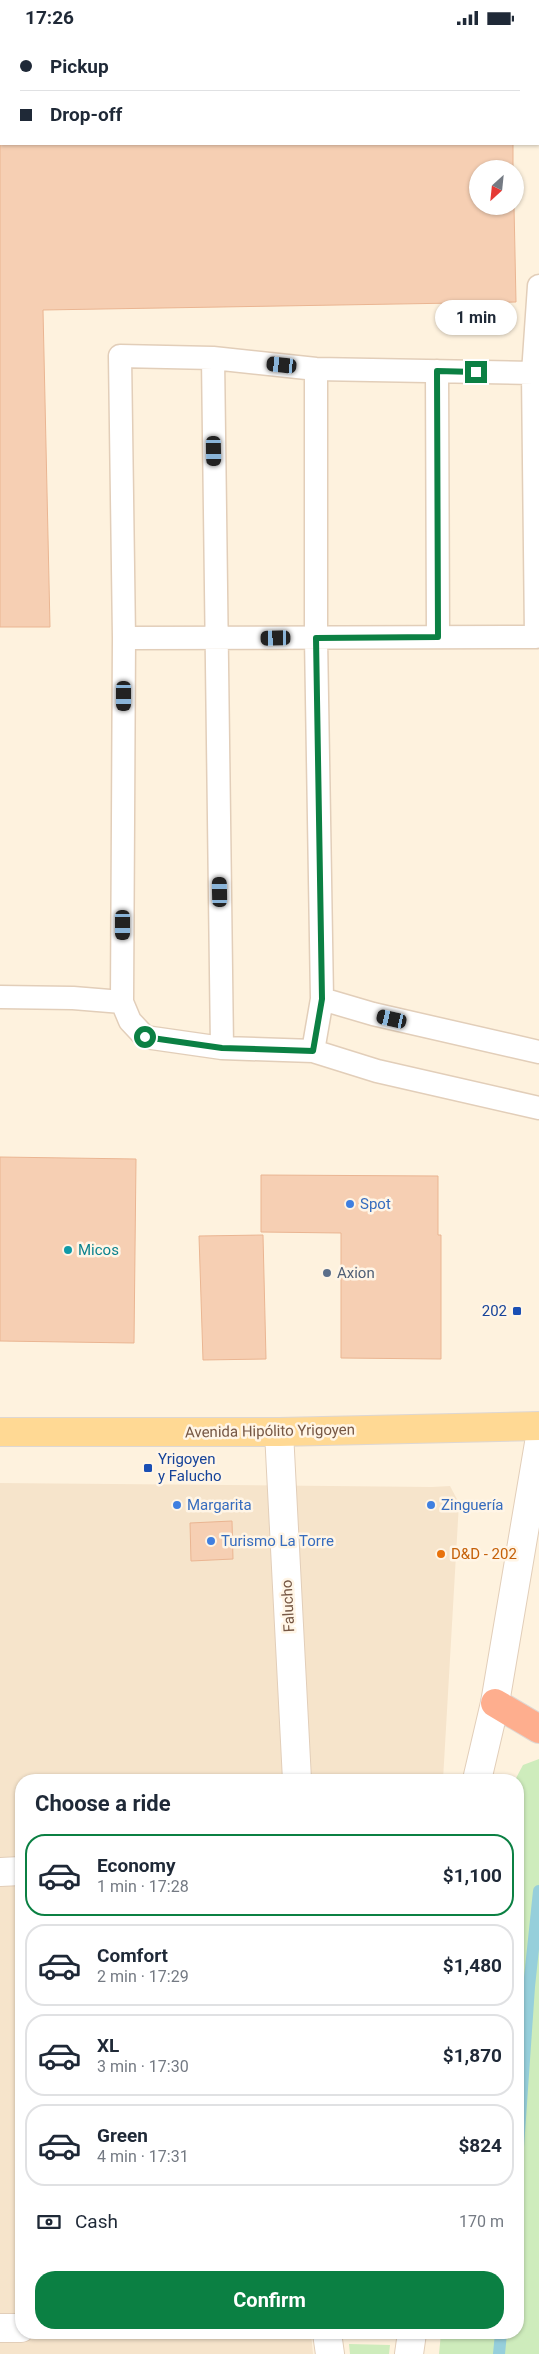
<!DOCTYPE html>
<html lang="en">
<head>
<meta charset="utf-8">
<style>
  body { margin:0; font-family:Roboto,sans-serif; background:#f2f2f3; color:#1f2937; height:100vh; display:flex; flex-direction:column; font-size:19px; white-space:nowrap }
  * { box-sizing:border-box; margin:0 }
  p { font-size:16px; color:#747a83 }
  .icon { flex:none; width:28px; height:28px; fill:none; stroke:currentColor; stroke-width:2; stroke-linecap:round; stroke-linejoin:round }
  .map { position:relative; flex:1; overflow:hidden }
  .details { position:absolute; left:15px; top:1739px; width:509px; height:565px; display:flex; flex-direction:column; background:#fff; border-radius:20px; box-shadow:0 1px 4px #0004 }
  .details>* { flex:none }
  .guide { position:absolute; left:0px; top:0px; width:540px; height:110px; box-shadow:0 1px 4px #0004; display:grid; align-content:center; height:110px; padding:0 20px; background:#fff }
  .needle { width:32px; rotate:207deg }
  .buttons { position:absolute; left:469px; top:125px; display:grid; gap:10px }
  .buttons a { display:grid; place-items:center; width:55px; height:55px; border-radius:50%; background:#fff; box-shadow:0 1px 4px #0004; font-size:25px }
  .end { position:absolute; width:22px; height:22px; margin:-11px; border:6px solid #0b8043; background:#fff; box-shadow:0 0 0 2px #fff }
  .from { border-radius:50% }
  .bubble { position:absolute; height:35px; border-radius:18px; background:#fff; box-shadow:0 1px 4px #0004; font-size:16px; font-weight:700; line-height:35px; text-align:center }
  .car { position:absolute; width:15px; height:30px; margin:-15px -8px; border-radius:6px; box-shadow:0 0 4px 1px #0007; background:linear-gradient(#222 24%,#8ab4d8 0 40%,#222 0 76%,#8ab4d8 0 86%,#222 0) }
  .guide b { display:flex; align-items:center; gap:18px; height:48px; font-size:19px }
  .guide b+b { border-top:1px solid #e0e1e3 }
  .guide i { width:12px; height:12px; background:#1f2937 }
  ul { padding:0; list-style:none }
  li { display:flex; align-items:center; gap:15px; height:82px; margin:0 10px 8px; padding:0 10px; border:2px solid #e0e1e3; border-radius:20px }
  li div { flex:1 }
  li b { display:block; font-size:19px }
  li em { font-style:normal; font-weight:700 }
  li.selected { border-color:#0b8043 }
  li>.icon { width:45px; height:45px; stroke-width:1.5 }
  h2 { padding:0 20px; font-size:22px; line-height:60px }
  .pay { display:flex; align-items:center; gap:12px; height:55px; padding:0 20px; font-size:19px }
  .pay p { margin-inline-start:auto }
  .button { display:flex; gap:10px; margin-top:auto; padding:10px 20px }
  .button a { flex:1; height:58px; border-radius:20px; background:#0b8043; color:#fff; font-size:20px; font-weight:700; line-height:58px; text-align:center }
  .status { display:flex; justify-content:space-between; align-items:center; height:35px; padding:0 25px; background:#fff; direction:ltr }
  .status svg { height:14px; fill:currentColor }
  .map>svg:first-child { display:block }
  .residential { fill:#f6e4cb }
  .green { fill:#ceecbc }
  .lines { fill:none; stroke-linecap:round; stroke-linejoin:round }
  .stream { stroke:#96cfdb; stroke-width:12 }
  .building { fill:#f6cfb3; stroke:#eab592 }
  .service-casing { stroke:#e2ceb9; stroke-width:25 }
  .minor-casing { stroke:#e2ceb9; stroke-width:30 }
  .tertiary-casing { stroke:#e2ceb9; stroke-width:30 }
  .primary-casing { stroke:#ded7d2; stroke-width:30 }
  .motorway-casing { stroke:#ded7d2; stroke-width:30 }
  .service { stroke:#fff; stroke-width:22 }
  .minor { stroke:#fff; stroke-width:28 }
  .tertiary { stroke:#fff; stroke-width:28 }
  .primary { stroke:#ffd994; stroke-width:28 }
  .motorway { stroke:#feae8e; stroke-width:28 }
  .route { stroke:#0b8043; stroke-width:6 }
  .shop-dot { fill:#3f7fe0; stroke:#fff5e6; stroke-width:2 }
  .culture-dot { fill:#0f9aa8; stroke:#fff5e6; stroke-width:2 }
  .service-dot { fill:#5c6f8a; stroke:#fff5e6; stroke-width:2 }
  .transit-dot { fill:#1a4fb4; stroke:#fff5e6; stroke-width:2 }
  .food-dot { fill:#e8710a; stroke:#fff5e6; stroke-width:2 }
  .labels { text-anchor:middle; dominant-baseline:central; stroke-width:5; stroke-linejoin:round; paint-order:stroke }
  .shop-label { font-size:15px; fill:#366cbe; stroke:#fff5e6; text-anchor:start }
  .culture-label { font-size:15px; fill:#0d838f; stroke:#fff5e6; text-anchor:start }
  .service-label { font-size:15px; fill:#4e5e75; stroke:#fff5e6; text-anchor:start }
  .transit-label { font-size:15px; fill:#164399; stroke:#fff5e6; text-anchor:end }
  .street-label { font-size:15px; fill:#765744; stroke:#fff5e6 }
  .food-label { font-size:15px; fill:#c56008; stroke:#fff5e6; text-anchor:start }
</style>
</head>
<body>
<div class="status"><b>17:26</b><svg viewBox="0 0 49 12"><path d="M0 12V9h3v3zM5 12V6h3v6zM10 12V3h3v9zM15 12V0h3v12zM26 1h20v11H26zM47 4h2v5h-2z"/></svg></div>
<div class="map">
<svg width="539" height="2319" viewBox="0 0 539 2319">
  <rect width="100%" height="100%" fill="#fef2de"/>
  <path class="residential" d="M0,1448L432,1452L450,1451L459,1468L443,1745H21V2298H311L313,2319H0Z"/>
  <path class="green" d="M539,1724V2319H439L441,2298H518V1745H515L523,1730Z
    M349,2309L390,2310L389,2319H350Z"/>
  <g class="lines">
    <path class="stream" d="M518,2112L529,1952L539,1856
      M499,2319L501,2298"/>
  </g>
  <path class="building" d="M0,109H513V134H478V171H514L516,267L43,275L50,592H0Z
    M0,1122L136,1124L134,1308L0,1306Z
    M261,1140L438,1141V1200H441V1324L341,1323V1198L261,1197Z
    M263,1200L266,1324L203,1325L199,1201Z
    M232,1486L233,1524L191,1526L190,1488Z"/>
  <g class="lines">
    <g class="service-casing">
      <path id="service" d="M213,323L222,1013
        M437,336L438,602
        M533,338L316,334L213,323L120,321L124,603L122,967L130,986L145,1002L222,1013L313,1016L377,1036L539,1073
        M124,603L536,602L533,338L539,251
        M0,962L73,963L122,967
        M322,964L373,979L539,1017
        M313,1016L322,964L316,603V334"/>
    </g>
    <g class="minor-casing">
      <path id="minor" d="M279,1397L297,1745
        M0,1837L21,1836
        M0,2293H21
        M327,2298L330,2319"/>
    </g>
    <g class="tertiary-casing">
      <path id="tertiary" d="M477,1745L495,1668L539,1408
        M409,2319L412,2298"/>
    </g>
    <g class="primary-casing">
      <path id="primary" d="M0,1397H279L539,1391"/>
    </g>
    <g class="motorway-casing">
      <path id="motorway" d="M495,1668L539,1694"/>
    </g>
    <use href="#service" class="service"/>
    <use href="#minor" class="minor"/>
    <use href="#tertiary" class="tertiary"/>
    <use href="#primary" class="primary"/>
    <use href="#motorway" class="motorway"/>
  </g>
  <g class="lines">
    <path class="route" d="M145,1002L222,1013L313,1016L322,964L316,603L438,602L437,336L476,337"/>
  </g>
  <g class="shop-dot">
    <circle cx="350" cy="1169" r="5"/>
    <circle cx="177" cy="1470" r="5"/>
    <circle cx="431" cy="1470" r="5"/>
    <circle cx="211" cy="1506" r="5"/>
  </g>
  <circle class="culture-dot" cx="68" cy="1215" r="5"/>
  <circle class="service-dot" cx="327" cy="1238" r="5"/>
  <g class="transit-dot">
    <rect x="512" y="1271" width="10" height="10" rx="2.5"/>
    <rect x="143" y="1428" width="10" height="10" rx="2.5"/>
  </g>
  <circle class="food-dot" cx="441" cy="1519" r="5"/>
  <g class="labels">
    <g class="shop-label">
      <text x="360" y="1169">Spot</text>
      <text x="187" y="1470">Margarita</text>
      <text x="441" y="1470">Zinguería</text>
      <text x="221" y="1506">Turismo La Torre</text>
    </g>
    <g class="culture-label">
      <text x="78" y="1215">Micos</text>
    </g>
    <g class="service-label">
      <text x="337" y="1238">Axion</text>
    </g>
    <g class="transit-label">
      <text x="507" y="1276">202</text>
      <text x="158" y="1424" text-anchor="start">Yrigoyen<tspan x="158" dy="17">y Falucho</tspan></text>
    </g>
    <g class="street-label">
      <text transform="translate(270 1396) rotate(-1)">Avenida Hipólito Yrigoyen</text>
      <text transform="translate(288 1571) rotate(-93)">Falucho</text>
    </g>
    <g class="food-label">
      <text x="451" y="1519">D&amp;D - 202</text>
    </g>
  </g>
</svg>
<div class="buttons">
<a><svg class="needle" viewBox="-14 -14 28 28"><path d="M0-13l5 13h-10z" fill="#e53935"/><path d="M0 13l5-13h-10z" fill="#747a83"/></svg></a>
</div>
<i class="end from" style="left:145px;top:1002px"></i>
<i class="end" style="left:476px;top:337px"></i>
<div class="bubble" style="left:435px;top:265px;width:82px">1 min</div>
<i class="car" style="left:282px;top:330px;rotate:276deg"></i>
<i class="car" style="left:214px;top:416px;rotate:179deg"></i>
<i class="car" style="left:276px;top:603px;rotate:269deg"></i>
<i class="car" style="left:124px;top:661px;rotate:180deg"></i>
<i class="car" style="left:220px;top:857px;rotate:359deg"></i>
<i class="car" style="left:123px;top:890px;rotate:180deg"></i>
<i class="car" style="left:392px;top:984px;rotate:283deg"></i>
<div class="guide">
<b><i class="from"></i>Pickup</b>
<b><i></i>Drop-off</b>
</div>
<section class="details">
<h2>Choose a ride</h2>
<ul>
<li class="selected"><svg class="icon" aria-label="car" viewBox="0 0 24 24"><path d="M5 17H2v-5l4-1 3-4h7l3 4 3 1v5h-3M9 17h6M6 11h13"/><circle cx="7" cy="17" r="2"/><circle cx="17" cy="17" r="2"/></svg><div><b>Economy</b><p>1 min · 17:28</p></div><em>$1,100</em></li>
<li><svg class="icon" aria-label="car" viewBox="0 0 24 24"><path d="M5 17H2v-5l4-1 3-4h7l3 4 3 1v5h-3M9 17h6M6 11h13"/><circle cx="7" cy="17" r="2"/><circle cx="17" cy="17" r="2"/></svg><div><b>Comfort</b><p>2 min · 17:29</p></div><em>$1,480</em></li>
<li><svg class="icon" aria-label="car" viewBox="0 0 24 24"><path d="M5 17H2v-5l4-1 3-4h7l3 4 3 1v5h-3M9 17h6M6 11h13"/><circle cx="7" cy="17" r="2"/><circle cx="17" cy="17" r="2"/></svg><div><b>XL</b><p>3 min · 17:30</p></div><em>$1,870</em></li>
<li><svg class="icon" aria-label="car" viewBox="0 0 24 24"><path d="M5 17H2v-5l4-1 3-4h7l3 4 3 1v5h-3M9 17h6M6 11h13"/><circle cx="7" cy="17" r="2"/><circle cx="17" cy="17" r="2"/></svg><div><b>Green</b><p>4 min · 17:31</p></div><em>$824</em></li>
</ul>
<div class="pay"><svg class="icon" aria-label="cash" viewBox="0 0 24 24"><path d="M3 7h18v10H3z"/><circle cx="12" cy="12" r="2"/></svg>Cash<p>170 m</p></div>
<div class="button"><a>Confirm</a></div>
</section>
</div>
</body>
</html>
